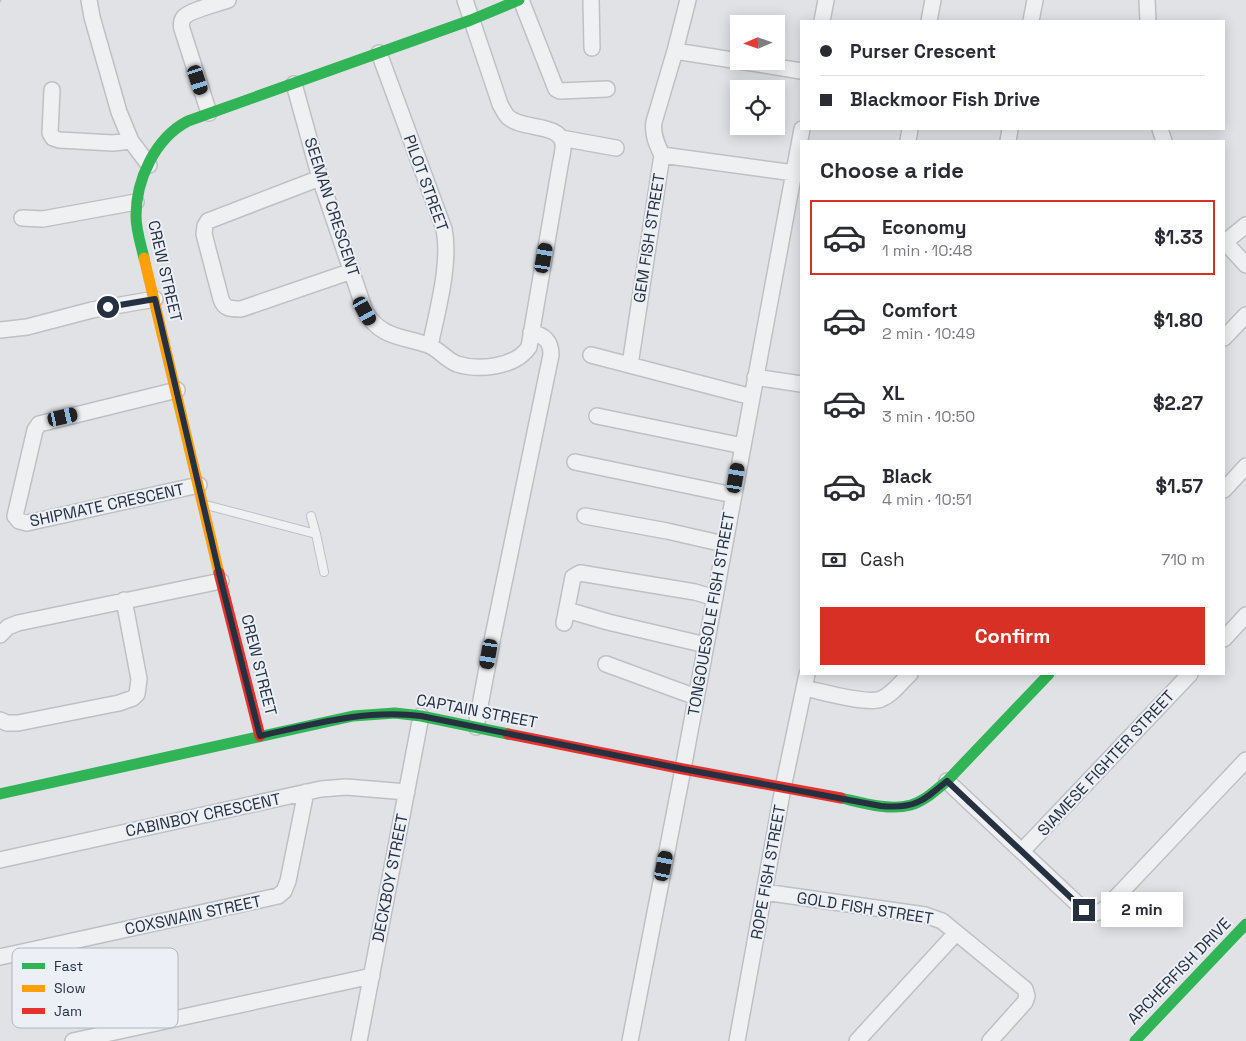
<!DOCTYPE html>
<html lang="en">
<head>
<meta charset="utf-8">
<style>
  body { margin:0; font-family:"Space Grotesk",sans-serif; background:#f2f2f3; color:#2b2b33; height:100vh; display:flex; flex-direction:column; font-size:19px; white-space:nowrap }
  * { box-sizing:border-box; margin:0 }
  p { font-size:16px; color:#7c7c81 }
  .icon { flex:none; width:28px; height:28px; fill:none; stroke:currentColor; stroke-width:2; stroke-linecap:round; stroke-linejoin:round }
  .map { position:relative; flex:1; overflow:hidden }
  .side { position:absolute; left:800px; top:140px; width:425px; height:535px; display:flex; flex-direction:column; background:#fff; border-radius:0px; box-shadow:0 2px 12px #0003 }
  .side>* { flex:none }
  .guide { position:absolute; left:800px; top:20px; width:425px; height:110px; border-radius:0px; box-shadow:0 2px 12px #0003; display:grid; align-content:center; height:110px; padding:0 20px; background:#fff }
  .needle { width:32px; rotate:268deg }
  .buttons { position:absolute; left:730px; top:15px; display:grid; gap:10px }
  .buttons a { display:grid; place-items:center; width:55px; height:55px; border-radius:0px; background:#fff; box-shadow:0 2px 12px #0003; font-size:25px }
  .end { position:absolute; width:22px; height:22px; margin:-11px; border:6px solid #253040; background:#fff; box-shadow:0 0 0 2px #fff }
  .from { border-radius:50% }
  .bubble { position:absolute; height:35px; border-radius:0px; background:#fff; box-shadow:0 2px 12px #0003; font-size:16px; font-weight:600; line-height:35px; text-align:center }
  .car { position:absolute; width:15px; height:30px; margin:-15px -8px; border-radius:6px; box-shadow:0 0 4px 1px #0007; background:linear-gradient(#222 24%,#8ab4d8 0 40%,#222 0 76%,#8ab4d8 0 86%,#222 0) }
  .guide b { display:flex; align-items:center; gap:18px; height:48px; font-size:19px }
  .guide b+b { border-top:1px solid #e1e1e2 }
  .guide i { width:12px; height:12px; background:#2b2b33 }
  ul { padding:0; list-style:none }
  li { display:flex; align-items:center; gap:15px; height:75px; margin:0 10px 8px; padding:0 10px; border:2px solid transparent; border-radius:0px }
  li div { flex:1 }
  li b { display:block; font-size:19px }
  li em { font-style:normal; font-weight:600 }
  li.selected { border-color:#d93025 }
  li>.icon { width:45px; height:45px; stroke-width:1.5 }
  h2 { padding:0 20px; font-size:22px; line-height:60px }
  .pay { display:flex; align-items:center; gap:12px; height:55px; padding:0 20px; font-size:19px }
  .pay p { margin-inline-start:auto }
  .cta { display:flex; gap:10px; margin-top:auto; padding:10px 20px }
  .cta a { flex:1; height:58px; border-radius:0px; background:#d93025; color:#fff; font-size:20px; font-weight:600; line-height:58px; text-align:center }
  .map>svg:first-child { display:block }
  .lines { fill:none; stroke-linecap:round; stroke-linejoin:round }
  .lane-casing { stroke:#bec0c3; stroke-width:10 }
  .street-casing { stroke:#bec0c3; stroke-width:18 }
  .path { stroke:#bec0c4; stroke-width:2.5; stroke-dasharray:4 4; stroke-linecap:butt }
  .lane { stroke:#eff0f2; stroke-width:8 }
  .street { stroke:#eff0f2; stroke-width:15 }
  .fast { stroke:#30b455; stroke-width:11 }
  .slow { stroke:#ff9f0a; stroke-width:11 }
  .jam { stroke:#e5322d; stroke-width:11 }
  .route { stroke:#253040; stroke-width:6 }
  .labels { text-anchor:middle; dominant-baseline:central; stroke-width:4; stroke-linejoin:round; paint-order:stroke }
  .street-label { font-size:16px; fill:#253040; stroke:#ecf0f6 }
  .key { fill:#ecf0f6; stroke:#b0b6bf; stroke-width:1 }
  .key-label { font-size:14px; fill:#253040 }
</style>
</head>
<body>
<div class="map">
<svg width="1246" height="1041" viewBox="0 0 1246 1041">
  <rect width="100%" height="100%" fill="#e0e2e5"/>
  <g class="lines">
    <g class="lane-casing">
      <path id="lane" d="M206,505L316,534L324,572
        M311,516L316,534"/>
    </g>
    <g class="street-casing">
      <path id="street" d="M89,0L92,17L119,112L131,141L149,165
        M521,0L556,89L560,91L607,89
        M591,0L592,48
        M1147,0L1148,21
        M822,21L826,0
        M929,21L933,0
        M1031,21L1035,0
        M675,51L739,61
        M379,53L444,229C451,263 437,312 430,346
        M740,61L801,71
        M294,84L320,178L365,311C380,338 402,336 428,345C439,349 446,360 457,364C479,371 516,367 529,347L560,166C561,159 564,150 563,143C559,123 522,130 508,117C505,114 502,108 500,104L465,0
        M52,90L50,133L53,138L59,140L113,143L131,141
        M209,113L182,29C181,25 181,21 184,17C191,10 217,4 228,0
        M1160,129L1164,141
        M561,138L616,148
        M908,141L910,129
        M1008,141L1010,129
        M662,155C657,145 652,134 654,122L675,51L688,0
        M320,178L208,221L205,226L204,234L221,299C224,309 231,309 241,309L352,271
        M22,218L43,219L136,202
        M1224,241L1246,265
        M1225,242L1246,225
        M0,330L27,327L92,310L155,299
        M1224,338L1246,315
        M591,355L752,397
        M630,365L662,155L794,173
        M755,377L801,384
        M177,390L39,424L35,430L15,516L19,521L27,523L199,485
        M597,416L743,446
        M575,462L733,495
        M1224,490L1246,466
        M585,516L667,531L724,544
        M567,610L608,622L706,645
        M564,623L573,577L580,573L695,592L715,598
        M0,635L8,627L18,623L221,581
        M1224,639L1246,615
        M606,664L696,697
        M804,688C820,691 867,705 881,699C892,695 901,682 910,674
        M0,720L7,723H18L119,703L133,698L137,694L139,679L124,600
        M476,727L493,636L551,355C551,341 545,336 531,332
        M947,781L1084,910C1092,915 1098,914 1106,908L1246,760
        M1022,851L1190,674
        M0,860L321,789L346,787L407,792
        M764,892L925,915L942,921L1025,989L1027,996L1025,1002L990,1041
        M0,957L278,896L284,891L288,881L306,792
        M73,1041L372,976
        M359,1041L421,716
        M630,1041L683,769L802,129
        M737,1041L783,788L807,674
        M857,1041L956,933"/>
    </g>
    <path class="path" d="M0,2V0"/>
    <use href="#lane" class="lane"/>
    <use href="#street" class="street"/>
    <path class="fast" d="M144,258C141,245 136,230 136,216C136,180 155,138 188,121L471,20L519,0
      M0,794L353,716L395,713L421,716L508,734
      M841,798C863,803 889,811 911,805C925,801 936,790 947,781L1049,674
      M1135,1041L1246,924"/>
    <path class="slow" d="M144,258L219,573"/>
    <path class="jam" d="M219,573L260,736
      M508,734L683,769L841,798"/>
  </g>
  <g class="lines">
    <path class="route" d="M108,307L155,299L221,581L260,736C313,724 366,709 421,716L683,769L881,806C914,809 922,802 947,781L1084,910"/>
  </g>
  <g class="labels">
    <g class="street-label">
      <text transform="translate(426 183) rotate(70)">PILOT STREET</text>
      <text transform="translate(332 207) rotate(72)">SEEMAN CRESCENT</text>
      <text transform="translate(649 238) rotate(-81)">GEM FISH STREET</text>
      <text transform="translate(165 271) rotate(77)">CREW STREET</text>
      <text transform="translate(107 505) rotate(-12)">SHIPMATE CRESCENT</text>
      <text transform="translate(711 614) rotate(-80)">TONGOUESOLE FISH STREET</text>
      <text transform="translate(259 665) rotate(76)">CREW STREET</text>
      <text transform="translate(477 711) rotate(11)">CAPTAIN STREET</text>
      <text transform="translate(1106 763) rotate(-47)">SIAMESE FIGHTER STREET</text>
      <text transform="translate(203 815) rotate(-12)">CABINBOY CRESCENT</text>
      <text transform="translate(768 872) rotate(-80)">ROPE FISH STREET</text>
      <text transform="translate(390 878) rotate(-79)">DECKBOY STREET</text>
      <text transform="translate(865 908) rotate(9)">GOLD FISH STREET</text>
      <text transform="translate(193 915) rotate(-12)">COXSWAIN STREET</text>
      <text transform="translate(1179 971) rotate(-46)">ARCHERFISH DRIVE</text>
    </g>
  </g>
  <rect x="12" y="948" width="166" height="80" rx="8" class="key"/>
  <rect x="22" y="963" width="23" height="6" fill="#30b455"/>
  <rect x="22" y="985" width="23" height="7" fill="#ff9f0a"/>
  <rect x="22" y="1008" width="23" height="6" fill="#e5322d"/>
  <g class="key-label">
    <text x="54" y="971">Fast</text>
    <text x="54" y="993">Slow</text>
    <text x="54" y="1016">Jam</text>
  </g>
</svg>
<div class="buttons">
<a><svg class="needle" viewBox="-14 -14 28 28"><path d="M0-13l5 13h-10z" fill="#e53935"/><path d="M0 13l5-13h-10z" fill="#7c7c81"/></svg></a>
<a><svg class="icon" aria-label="locate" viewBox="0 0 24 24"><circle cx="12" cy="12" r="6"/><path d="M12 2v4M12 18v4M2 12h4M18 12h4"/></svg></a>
</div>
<i class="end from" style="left:108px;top:307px"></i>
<i class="end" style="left:1084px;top:910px"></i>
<div class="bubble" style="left:1101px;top:892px;width:82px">2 min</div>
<i class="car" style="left:198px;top:80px;rotate:162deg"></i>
<i class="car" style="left:544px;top:258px;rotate:10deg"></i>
<i class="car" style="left:365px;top:311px;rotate:151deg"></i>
<i class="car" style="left:63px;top:417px;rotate:77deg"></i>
<i class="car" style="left:736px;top:478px;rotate:10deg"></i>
<i class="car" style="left:489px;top:654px;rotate:190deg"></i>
<i class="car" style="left:664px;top:866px;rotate:11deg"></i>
<div class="guide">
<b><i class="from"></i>Purser Crescent</b>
<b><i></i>Blackmoor Fish Drive</b>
</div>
<section class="side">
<h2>Choose a ride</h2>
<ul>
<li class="selected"><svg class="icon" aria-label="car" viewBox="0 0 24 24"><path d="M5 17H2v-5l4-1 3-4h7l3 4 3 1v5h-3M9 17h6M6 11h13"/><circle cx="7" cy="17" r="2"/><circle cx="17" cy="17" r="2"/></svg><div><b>Economy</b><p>1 min · 10:48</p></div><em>$1.33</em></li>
<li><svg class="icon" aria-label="car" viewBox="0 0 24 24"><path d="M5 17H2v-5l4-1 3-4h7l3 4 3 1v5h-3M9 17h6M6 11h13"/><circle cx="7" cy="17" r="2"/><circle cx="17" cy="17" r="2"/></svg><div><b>Comfort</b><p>2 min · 10:49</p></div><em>$1.80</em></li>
<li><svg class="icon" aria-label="car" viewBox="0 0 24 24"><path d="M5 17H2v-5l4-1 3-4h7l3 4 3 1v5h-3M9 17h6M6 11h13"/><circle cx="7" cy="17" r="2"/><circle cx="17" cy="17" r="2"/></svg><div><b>XL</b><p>3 min · 10:50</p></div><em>$2.27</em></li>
<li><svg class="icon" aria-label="car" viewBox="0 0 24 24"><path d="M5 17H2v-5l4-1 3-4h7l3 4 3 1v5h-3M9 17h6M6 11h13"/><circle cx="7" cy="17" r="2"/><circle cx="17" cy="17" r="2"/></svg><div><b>Black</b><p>4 min · 10:51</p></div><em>$1.57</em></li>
</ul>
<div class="pay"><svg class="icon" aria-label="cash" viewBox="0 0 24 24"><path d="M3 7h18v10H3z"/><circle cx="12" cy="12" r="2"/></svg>Cash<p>710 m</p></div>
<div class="cta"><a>Confirm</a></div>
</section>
</div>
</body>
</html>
